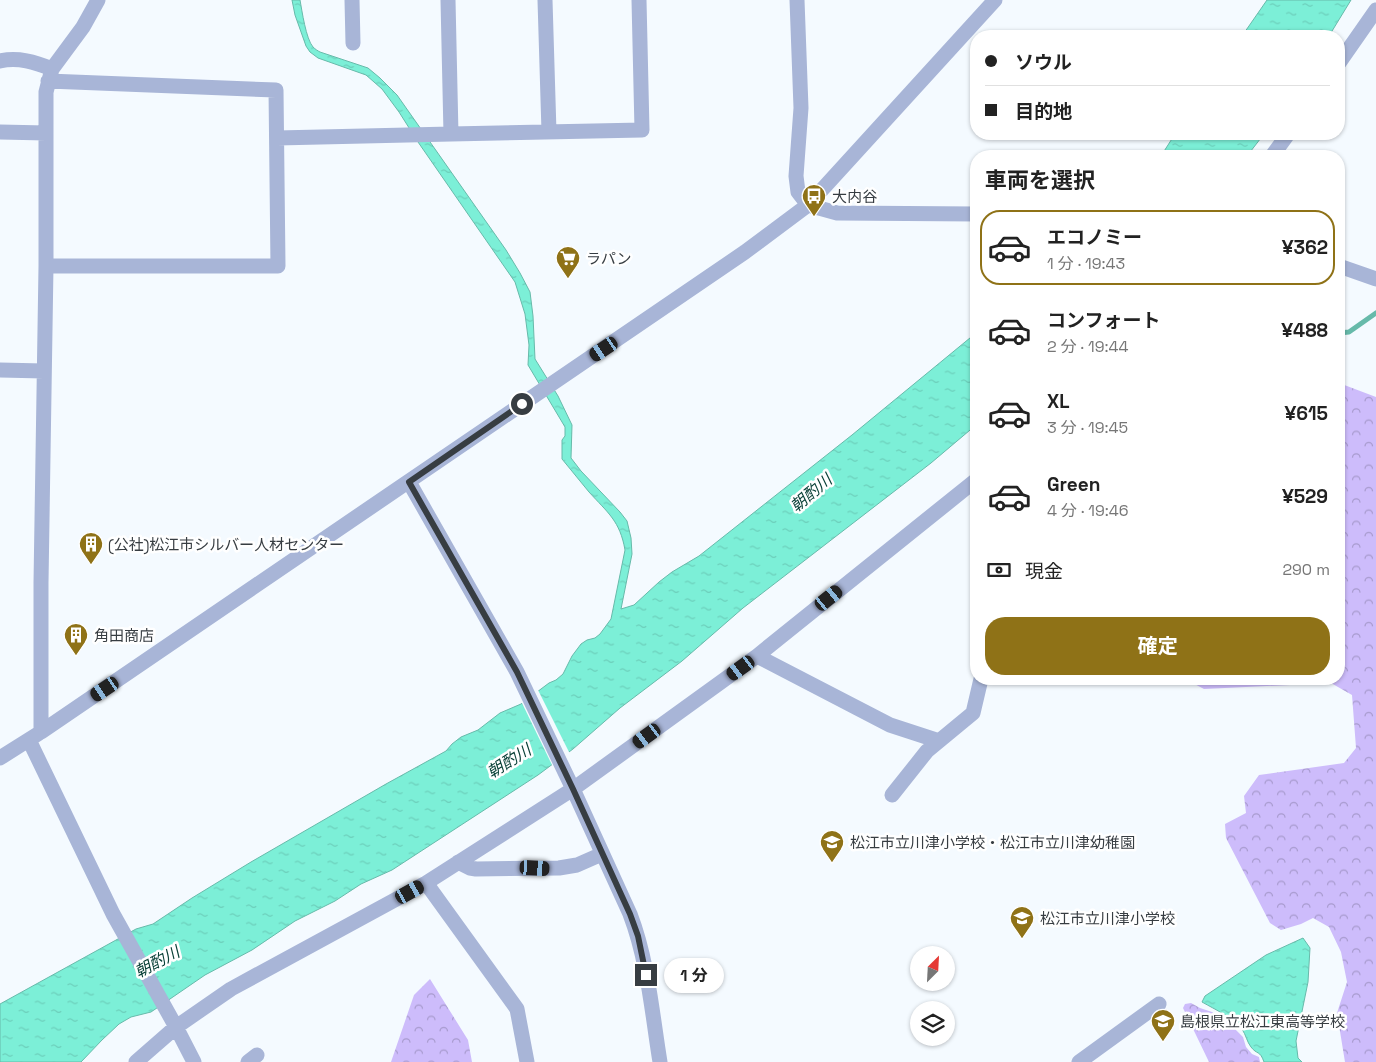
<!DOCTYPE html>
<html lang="ja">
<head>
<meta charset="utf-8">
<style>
  body { margin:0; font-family:"Space Grotesk","Noto Sans JP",sans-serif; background:#f2f2f2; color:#222; height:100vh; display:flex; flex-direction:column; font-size:19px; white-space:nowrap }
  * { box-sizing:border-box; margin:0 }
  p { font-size:16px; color:#767676 }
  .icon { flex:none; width:28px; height:28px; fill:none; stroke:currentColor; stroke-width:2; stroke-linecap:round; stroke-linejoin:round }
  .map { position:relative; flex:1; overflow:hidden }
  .sheet { position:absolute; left:970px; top:150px; width:375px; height:535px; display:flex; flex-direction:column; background:#fff; border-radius:20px; box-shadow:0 1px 4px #0004 }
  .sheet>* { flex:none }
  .guide { position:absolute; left:970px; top:30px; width:375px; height:110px; border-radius:20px; box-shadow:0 1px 4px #0004; display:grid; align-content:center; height:110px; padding:0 15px; background:#fff }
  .needle { width:32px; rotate:24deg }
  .buttons { position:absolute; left:910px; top:946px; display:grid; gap:10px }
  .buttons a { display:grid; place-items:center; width:45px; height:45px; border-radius:50%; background:#fff; box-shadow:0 1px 4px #0004; font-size:25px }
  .end { position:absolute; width:22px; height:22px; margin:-11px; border:6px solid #373d42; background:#fff; box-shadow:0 0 0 2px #fff }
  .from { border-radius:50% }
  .bubble { position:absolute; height:35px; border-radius:18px; background:#fff; box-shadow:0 1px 4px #0004; font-size:16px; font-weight:700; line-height:35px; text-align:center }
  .car { position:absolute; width:15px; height:30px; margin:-15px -8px; border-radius:6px; box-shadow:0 0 4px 1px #0007; background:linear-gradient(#222 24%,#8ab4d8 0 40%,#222 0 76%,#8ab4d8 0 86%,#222 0) }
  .guide b { display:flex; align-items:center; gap:18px; height:48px; font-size:19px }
  .guide b+b { border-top:1px solid #e0e0e0 }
  .guide i { width:12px; height:12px; background:#222 }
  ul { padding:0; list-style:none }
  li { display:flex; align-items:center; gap:15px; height:75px; margin:0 10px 8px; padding:0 5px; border:2px solid transparent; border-radius:20px }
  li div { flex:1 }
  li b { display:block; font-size:19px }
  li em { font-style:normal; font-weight:700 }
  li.on { border-color:#8f7217 }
  li>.icon { width:45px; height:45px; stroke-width:1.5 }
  h2 { padding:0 15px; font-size:22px; line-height:60px }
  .pay { display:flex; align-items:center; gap:12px; height:55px; padding:0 15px; font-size:19px }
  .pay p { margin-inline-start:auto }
  .button { display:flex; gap:10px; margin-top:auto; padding:10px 15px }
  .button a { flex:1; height:58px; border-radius:20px; background:#8f7217; color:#fff; font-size:20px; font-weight:700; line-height:58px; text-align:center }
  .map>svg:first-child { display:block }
  .forest { fill:url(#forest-crowns) }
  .water { fill:url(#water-ripples); stroke:#67baaa }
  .pier { fill:#f4faff }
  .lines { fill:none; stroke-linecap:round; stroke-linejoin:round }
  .stream { stroke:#67baaa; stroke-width:5 }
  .minor { stroke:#a8b5d7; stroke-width:15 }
  .route { stroke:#373d42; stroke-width:6 }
  .labels { text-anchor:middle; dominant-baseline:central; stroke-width:5; stroke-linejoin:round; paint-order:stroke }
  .poi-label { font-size:15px; fill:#373d42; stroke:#fff; text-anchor:start }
  .water-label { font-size:16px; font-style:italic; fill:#094037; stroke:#fff }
</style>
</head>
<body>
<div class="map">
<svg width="1376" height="1062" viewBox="0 0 1376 1062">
  <defs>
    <pattern id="forest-crowns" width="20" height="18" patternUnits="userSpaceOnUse" patternTransform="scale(1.25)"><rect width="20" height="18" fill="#cdbcfb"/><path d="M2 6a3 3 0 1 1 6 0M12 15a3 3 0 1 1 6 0" fill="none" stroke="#a79acd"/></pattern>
    <pattern id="water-ripples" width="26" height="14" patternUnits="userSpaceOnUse" patternTransform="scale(1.25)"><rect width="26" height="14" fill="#7cefd7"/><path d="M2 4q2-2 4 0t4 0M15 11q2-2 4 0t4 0" fill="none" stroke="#6cceba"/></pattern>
  </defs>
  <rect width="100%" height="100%" fill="#f4faff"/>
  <path class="forest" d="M1339,383L1376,397V1062H1345L1337,1013L1347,982L1341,952L1329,927L1313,918L1301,924L1281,930L1270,923L1226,838L1225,824L1246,813L1244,796L1259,775L1344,763L1356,748L1352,695L1331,683L1204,689L1185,679H1339Z
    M430,979L468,1040L472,1062H391L414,995Z
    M1191,1003L1200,1008L1212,1012L1229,1023L1243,1037L1246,1047L1252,1054L1259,1057L1260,1062H1209L1183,1008L1185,1004Z"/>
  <path class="water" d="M292,0H300C302,11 306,39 313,47C315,49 318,51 320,52L368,68L380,78L397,95L506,250L520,273L530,292L533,316L535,359L558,396L572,425L571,458L581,471L620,512L627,521L631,538L632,554L621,609L634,605L659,582L672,572L699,556L852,435L976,333V425L931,463L743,608L682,661L620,708L573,749L538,775L392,870L361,884L335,901L295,921L252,950L205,975L151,1012L131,1017L119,1024L102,1040L81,1062H0V1004L136,929L153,924L192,898L251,862L386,784L446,751L452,744L461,737L478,730L500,713L521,704L549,683L556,680L563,674L572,656L581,644L587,640L595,638L600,634L611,619L625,550C620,521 608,513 589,492C580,481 571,470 562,459V440L565,436V427L528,365L529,345L525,314L515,282L418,142L399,112L382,89L366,75L318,58L310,52L306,46L295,15Z
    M1267,0H1351L1329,36H1242Z
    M1175,134H1264L1247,156H1161Z
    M1303,938L1310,948L1308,982L1296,1041L1298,1058L1302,1062H1264C1260,1050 1257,1055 1251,1047C1247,1042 1246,1035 1242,1029C1232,1017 1216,1010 1202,1002L1205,996L1266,955Z"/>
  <path class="pier" d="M537,688L570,754L553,767L521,701Z"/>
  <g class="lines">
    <path class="stream" d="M1339,333L1349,332L1376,313"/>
    <path class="minor" d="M352,0L353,43
      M448,0L451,134L642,130L639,0
      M545,0L549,132
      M797,0L801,108L796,176L798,192L808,205L837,213L976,214
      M0,61C18,57 35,62 52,69
      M1339,63L1376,10
      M0,132L46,133
      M277,138L451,134
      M1272,156L1288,134
      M46,266H278L276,90L48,81
      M1339,266L1376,279
      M0,370L44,371
      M409,482L517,672L573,789L630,914C648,961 652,1013 660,1062
      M41,732V583L46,266V92L52,69L83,27L98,0
      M29,740L113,914L176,1027L194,1062
      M939,741L890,725L757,656L976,480
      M0,758L41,732L745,252L808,205L995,0
      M892,795L927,751L973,713L981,679
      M458,862L470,868L476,869L559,868L577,865L602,854
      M426,883L517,1009L527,1062
      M136,1062L176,1027L231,989L426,883L573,789L757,656
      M248,1062L257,1055
      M1079,1062L1159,1004"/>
  </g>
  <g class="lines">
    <path class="route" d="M522,404L409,482L517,672L573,789L630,914L638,936L646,975"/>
  </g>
  <defs>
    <g id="bus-pin" transform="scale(1.25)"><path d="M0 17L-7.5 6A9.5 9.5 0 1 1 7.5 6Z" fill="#8f7217" stroke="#fff"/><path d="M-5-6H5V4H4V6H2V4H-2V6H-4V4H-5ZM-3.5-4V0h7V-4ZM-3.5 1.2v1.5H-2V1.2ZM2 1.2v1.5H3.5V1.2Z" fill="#fff"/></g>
    <g id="supermarket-pin" transform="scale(1.25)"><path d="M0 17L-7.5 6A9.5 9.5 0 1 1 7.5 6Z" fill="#8f7217" stroke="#fff"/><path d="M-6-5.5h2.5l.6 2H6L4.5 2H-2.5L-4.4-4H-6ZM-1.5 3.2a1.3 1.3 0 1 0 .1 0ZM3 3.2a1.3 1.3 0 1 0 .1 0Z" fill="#fff"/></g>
    <g id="building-pin" transform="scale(1.25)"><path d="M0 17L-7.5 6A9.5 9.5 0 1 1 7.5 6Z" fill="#8f7217" stroke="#fff"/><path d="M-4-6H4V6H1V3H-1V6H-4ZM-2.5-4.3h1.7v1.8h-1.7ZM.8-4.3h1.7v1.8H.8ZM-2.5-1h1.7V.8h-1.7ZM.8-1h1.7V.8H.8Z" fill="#fff"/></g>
    <g id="school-pin" transform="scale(1.25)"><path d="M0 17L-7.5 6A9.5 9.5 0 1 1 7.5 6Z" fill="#8f7217" stroke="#fff"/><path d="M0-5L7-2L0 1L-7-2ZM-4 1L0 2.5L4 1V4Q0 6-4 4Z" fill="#fff"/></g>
  </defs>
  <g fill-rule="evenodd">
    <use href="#bus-pin" x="814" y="196"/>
    <use href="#supermarket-pin" x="568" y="258"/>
    <use href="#building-pin" x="91" y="544"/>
    <use href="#building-pin" x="76" y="635"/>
    <use href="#school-pin" x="832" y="842"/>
    <use href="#school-pin" x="1022" y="918"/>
    <use href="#school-pin" x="1163" y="1021"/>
  </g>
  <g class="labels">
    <g class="poi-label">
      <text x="832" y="196">大内谷</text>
      <text x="586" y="258">ラパン</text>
      <text x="108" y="544">(公社)松江市シルバー人材センター</text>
      <text x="94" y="635">角田商店</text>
      <text x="850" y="842">松江市立川津小学校・松江市立川津幼稚園</text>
      <text x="1040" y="918">松江市立川津小学校</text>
      <text x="1180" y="1021">島根県立松江東高等学校</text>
    </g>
    <g class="water-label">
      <text transform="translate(811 493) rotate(-40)">朝酌川</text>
      <text transform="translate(509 761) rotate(-32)">朝酌川</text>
      <text transform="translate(157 962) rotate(-28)">朝酌川</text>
    </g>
  </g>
</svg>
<div class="buttons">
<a><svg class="needle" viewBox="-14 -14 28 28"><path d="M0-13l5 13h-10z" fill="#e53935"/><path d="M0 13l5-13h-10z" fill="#767676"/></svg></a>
<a><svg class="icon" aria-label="layers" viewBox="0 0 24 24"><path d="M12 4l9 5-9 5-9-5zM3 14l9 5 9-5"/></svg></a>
</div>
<i class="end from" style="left:522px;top:404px"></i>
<i class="end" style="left:646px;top:975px"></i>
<div class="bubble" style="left:664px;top:958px;width:60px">1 分</div>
<i class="car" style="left:604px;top:349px;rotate:236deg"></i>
<i class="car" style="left:829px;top:598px;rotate:51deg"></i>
<i class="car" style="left:741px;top:668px;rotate:234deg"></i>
<i class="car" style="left:105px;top:689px;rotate:236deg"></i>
<i class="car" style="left:647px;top:736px;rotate:234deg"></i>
<i class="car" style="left:535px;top:868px;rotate:93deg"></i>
<i class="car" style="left:410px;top:892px;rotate:61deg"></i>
<div class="guide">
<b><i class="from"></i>ソウル</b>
<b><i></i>目的地</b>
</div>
<section class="sheet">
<h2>車両を選択</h2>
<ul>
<li class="on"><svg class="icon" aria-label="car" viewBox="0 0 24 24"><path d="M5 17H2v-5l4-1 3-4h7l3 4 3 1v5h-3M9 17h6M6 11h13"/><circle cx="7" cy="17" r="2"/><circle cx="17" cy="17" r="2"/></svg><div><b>エコノミー</b><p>1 分 · 19:43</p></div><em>¥362</em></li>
<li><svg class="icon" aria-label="car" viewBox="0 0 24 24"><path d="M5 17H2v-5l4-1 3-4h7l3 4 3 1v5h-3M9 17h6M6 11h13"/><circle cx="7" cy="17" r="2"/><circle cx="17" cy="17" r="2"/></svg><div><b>コンフォート</b><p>2 分 · 19:44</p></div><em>¥488</em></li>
<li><svg class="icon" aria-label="car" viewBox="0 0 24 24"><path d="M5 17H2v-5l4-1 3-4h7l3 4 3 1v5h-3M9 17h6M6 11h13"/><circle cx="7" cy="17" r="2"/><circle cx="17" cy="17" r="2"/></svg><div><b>XL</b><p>3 分 · 19:45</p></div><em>¥615</em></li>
<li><svg class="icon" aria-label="car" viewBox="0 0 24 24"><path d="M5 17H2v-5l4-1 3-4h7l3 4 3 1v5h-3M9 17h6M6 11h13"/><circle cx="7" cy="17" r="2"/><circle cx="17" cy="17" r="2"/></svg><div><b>Green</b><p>4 分 · 19:46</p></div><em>¥529</em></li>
</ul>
<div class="pay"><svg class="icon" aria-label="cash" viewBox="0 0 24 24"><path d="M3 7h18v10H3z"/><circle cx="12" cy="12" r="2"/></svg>現金<p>290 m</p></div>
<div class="button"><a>確定</a></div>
</section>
</div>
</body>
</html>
